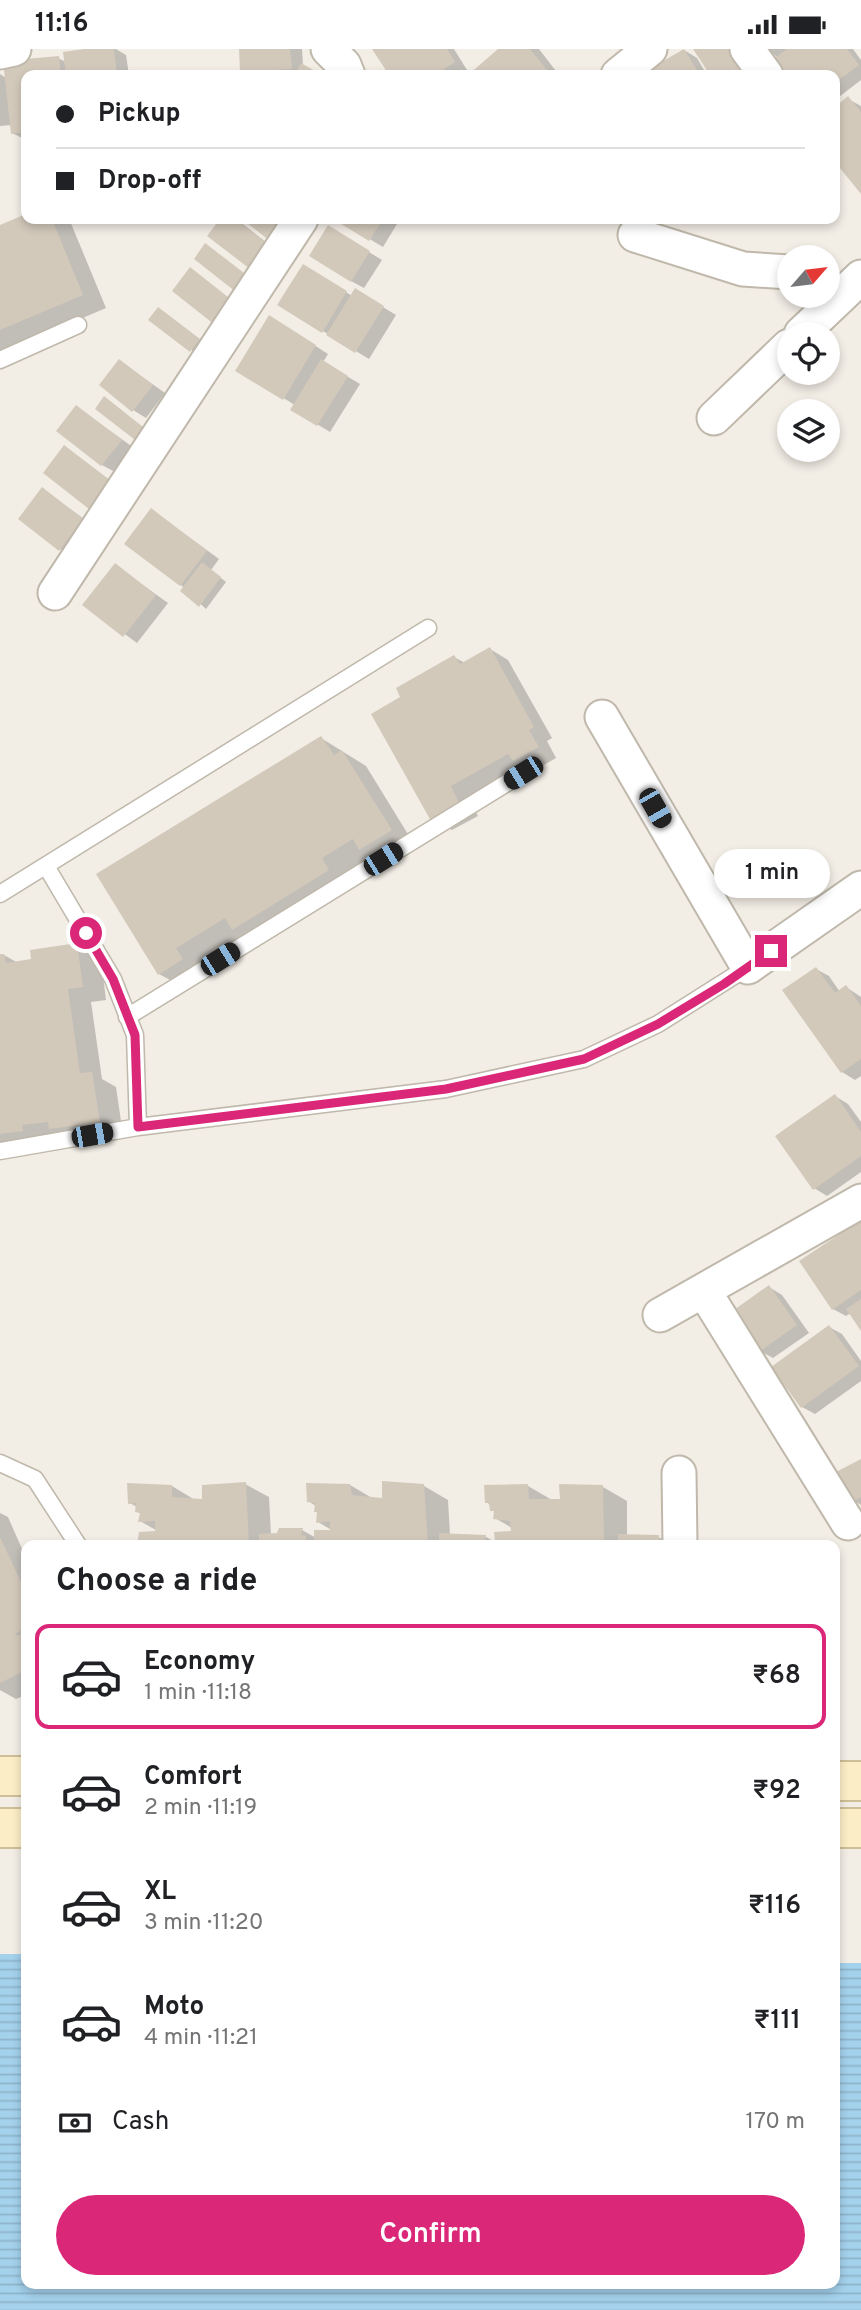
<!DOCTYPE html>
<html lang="en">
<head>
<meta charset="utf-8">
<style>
  body { margin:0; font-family:Overpass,sans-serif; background:#f2f2f2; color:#202124; height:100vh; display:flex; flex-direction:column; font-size:26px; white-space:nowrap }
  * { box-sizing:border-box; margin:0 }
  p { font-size:23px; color:#757577 }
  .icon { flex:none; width:38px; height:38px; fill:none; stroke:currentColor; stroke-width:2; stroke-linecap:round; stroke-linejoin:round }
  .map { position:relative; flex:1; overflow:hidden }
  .drawer { position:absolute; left:21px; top:1491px; width:819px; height:749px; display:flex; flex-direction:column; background:#fff; border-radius:14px; box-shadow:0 4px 10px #0003 }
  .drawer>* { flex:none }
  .guide { position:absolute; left:21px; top:21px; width:819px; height:154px; border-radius:14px; box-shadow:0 4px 10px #0003; display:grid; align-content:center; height:154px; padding:0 35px; background:#fff }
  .needle { width:46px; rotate:62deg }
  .controls { position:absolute; left:777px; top:196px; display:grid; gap:14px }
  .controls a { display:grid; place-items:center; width:63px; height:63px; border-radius:50%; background:#fff; box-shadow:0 4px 10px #0003; font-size:35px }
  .end { position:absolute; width:32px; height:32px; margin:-16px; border:9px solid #db2777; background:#fff; box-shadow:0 0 0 4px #fff }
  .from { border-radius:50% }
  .bubble { position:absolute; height:49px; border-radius:24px; background:#fff; box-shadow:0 4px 10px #0003; font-size:23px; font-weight:600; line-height:49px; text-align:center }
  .car { position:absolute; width:21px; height:42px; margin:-21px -10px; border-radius:9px; box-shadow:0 0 5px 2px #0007; background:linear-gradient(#222 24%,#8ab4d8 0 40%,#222 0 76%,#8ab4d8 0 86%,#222 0) }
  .guide b { display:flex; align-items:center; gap:24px; height:66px; font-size:26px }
  .guide b+b { border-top:2px solid #e0e0e0 }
  .guide i { width:18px; height:18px; background:#202124 }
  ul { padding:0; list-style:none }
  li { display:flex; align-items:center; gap:21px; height:105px; margin:0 14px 10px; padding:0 21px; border:4px solid transparent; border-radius:14px }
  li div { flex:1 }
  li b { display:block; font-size:26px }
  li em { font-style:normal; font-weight:600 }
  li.on { border-color:#db2777 }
  li>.icon { width:63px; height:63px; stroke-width:1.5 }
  h2 { padding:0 35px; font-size:32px; line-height:84px }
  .pay { display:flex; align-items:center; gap:18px; height:77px; padding:0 35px; font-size:26px }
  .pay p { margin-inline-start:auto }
  .cta { display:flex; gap:14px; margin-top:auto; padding:14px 35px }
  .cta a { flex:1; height:80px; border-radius:42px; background:#db2777; color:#fff; font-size:28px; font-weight:600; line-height:80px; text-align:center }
  .status { display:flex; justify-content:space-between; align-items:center; height:49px; padding:0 35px; background:#fff; direction:ltr }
  .status svg { height:19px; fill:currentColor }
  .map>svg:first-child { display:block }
  .water { fill:url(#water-rules) }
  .shadow { fill:#0003 }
  .building { fill:#d3c9bb }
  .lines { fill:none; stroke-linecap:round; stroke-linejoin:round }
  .lane-casing { stroke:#bfb8ab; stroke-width:19 }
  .street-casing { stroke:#bfb8ab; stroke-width:37 }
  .secondary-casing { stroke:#cfbf97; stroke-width:42 }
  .lane { stroke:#fff; stroke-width:16 }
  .street { stroke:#fff; stroke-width:33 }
  .secondary { stroke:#fbedc5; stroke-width:38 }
  .route { stroke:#db2777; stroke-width:9 }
</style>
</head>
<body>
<div class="status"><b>11:16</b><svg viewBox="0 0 49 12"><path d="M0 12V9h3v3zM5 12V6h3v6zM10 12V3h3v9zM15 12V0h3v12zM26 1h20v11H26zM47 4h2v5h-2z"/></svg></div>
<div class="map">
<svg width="861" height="2261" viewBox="0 0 861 2261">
  <defs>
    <pattern id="water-rules" width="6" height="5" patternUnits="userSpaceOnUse" patternTransform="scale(1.75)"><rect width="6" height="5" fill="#a4d1ec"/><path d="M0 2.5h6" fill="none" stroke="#8eb4cb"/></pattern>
  </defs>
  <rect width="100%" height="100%" fill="#f2ede5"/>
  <path class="water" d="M0,1905H26V2235H835V1914H861V2261H0Z"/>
  <path class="shadow" d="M98,0H116L126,6L129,26H26V91L12,84L11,76L0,77V25L6,29L58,9L66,13Z
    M241,0H302L303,17L319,26H250L242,21Z
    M374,0H454L467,21L459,26H391Z
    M500,0H539L559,26H471Z
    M695,0L759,26H712Z
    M768,0H853L861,11V31L835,51V26H779L778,9Z
    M684,1L697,9L707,26H658L654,20Z
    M848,50L861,57V142L835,110V61Z
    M26,167V170H65L70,172L106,259L0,304V178Z
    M223,170H235L239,172L284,207L210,187Z
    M336,170H400L383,198Z
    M341,186L382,211L364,239L351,232Z
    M317,224L352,247L355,241L396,266L369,310L280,256Z
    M165,264L205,295L197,305L150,271Z
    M283,276L328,305L323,313L360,335L330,383L292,360L295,356L237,321Z
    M120,312L165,344L146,369L133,361Z
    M77,358L134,399L115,423L102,416Z
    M65,398L123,441L103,466L90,458Z
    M43,440L95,478L73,508L60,500Z
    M152,461L219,510L211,521L226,533L206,560L181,536Z
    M115,516L168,554L137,594L85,556Z
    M490,600L508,611L552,689L547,692L556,709L533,722L524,717L468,748L478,767L452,781L433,771L403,649L454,608L465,614Z
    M321,689L366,717L414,795L384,814L372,807L345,823L352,835L257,893L244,886L199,913L205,924L183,938L159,925L99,825Z
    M77,896L101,910L106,951L91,953L102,1030L116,1038L123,1086L0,1099V907L4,906L18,914L33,912Z
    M816,920L829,927L840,943L846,938L861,948V1027L855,1031L842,1023Z
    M835,1047L848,1055L861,1073V1123L827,1147L814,1139Z
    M861,1173V1278L851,1264L846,1267L833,1260Z
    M769,1238L782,1246L809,1284L773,1309L760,1302Z
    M829,1278L842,1285L861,1312V1332L815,1365L802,1358Z
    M861,1412V1456L853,1451Z
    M245,1435L269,1448L271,1486L302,1481L316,1489L335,1483L318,1473L316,1457L308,1452L350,1436L372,1449L384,1450L424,1437L448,1451L450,1486L486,1488L497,1494L513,1484L512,1479L495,1469L496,1464L487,1453L528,1437L552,1451L562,1452L603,1438L627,1452V1487L658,1488L673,1496H138L140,1484H161L140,1472L141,1465L137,1462V1458L130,1454L172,1437L195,1451L203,1452Z
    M0,1464L8,1468L26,1509V1646L16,1650L0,1641Z"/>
  <path class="building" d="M84,0H114L117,26H66L63,3Z
    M239,0H290L292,20L240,23Z
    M372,0H447L455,13L435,26H389Z
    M498,0H530L551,26H468Z
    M684,0L700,26H656L651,19Z
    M693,0H736L748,18L735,26H710Z
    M787,0H847L859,16L835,34V26H777L768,14Z
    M59,7L61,26H26V83L11,85L3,12Z
    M301,14L322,26H294Z
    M848,47L861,63V145L835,113V58Z
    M26,165V170H52L83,246L0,281V176Z
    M220,170H235L272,198L254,223L207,187Z
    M242,170H273L286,180L274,195Z
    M333,170H383L369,192Z
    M328,176L370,202L351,233L309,207Z
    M205,194L248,227L236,243L194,210Z
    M303,215L347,242L322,284L277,256Z
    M190,218L233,252L215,276L172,242Z
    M355,239L384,257L355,304L326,286Z
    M158,258L200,290L190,303L148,271Z
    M269,266L316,296L283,351L235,322Z
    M119,310L153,336L132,363L99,336Z
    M321,310L348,327L317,377L290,361Z
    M104,347L148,382L139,394L95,360Z
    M76,356L122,391L101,417L56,382Z
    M64,396L111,432L89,460L43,424Z
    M42,438L83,470L59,502L18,470Z
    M151,459L207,502L180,537L124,495Z
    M202,513L221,528L199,558L180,542Z
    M115,514L156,546L123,588L82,556Z
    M490,598L534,678L529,681L539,698L513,712L508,705L451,737L460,756L431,772L371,665L400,648L396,639L454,606L460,615Z
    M321,687L334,706L342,701L392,781L359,801L353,790L322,809L329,821L232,881L225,869L176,899L183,910L158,926L96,825Z
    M77,894L83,938L68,940L80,1024L92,1023L100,1073L49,1080L48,1073L22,1076L23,1082L0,1085V905H4L6,914L31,910L30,901Z
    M816,918L835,944L846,936L861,957V1010L841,1024L782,941Z
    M835,1045L861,1083V1107L813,1141L775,1087Z
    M861,1171V1241L832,1261L799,1212Z
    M769,1236L797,1276L759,1303L731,1263Z
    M861,1250V1282L846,1260Z
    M829,1276L859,1317L801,1359L771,1318Z
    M861,1410V1448L852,1453L836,1423Z
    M382,1432L424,1435L428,1496H314V1481H330V1472L316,1474L317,1463H314L315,1454L307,1453L306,1434L350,1435L352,1446L382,1449Z
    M246,1433L249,1496H137L139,1483L155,1482V1472L138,1473L140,1464L135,1463L136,1454L128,1455L127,1434L172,1436V1448L202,1450V1436Z
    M528,1435L529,1450H560L559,1435L603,1436L604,1496H439V1484L486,1486L485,1494L495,1492L494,1483L511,1482L510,1472L493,1470L494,1462H490L489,1454H485L484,1436Z
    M279,1479H303L301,1486L306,1487L305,1496H259V1485L277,1484Z
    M618,1485L659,1486V1496H618Z
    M0,1488L26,1544V1579L15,1585L17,1587L26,1583V1621L0,1634Z"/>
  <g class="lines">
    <g class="lane-casing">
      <path id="lane" d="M0,311L78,276
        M46,817L113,930L135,986L138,1078
        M0,845L428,579
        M127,968L523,724
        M0,1102L138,1078L446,1040L584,1010L658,975L748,918
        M0,1414L35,1430L78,1496"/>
    </g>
    <g class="street-casing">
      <path id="street" d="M328,0L344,16L348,26
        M747,0L766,26
        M0,3L14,0
        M618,26L650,0
        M635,186L743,220L789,223
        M801,285L861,228
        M714,369L789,297
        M55,544L301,170
        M602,668L748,918L861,839
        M704,1242L848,1474
        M660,1266L861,1152
        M679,1424L680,1496"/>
    </g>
    <g class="secondary-casing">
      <path id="secondary" d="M0,1727H26
        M835,1732H861
        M0,1779H26
        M835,1779H861"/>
    </g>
    <use href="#lane" class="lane"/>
    <use href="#street" class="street"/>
    <use href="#secondary" class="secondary"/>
  </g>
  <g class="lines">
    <path class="route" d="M86,884L113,930L135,986L138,1078L446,1040L584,1010L658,975L724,935L771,902"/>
  </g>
</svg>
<div class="controls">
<a><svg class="needle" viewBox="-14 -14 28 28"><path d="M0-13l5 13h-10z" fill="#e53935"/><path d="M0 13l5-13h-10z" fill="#757577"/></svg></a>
<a><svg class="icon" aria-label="locate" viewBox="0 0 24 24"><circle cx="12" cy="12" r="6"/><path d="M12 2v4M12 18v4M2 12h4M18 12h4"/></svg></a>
<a><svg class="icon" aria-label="layers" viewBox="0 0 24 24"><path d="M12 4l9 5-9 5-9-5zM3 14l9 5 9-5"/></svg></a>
</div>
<i class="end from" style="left:86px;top:884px"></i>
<i class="end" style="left:771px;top:902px"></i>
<div class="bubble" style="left:714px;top:800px;width:116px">1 min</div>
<i class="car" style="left:523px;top:724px;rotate:238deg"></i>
<i class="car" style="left:655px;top:759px;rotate:150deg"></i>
<i class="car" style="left:383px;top:810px;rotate:58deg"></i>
<i class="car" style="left:220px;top:910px;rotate:58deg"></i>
<i class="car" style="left:92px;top:1086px;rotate:80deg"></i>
<div class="guide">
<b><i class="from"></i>Pickup</b>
<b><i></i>Drop-off</b>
</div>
<section class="drawer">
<h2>Choose a ride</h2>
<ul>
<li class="on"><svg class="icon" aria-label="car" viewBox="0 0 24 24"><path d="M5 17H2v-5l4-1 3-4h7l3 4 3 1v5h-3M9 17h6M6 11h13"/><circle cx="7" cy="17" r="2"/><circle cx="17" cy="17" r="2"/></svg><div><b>Economy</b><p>1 min · 11:18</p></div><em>₹68</em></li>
<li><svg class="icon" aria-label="car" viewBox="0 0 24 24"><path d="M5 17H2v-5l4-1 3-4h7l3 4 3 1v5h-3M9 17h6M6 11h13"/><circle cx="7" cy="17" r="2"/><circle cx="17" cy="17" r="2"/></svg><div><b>Comfort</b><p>2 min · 11:19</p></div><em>₹92</em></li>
<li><svg class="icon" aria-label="car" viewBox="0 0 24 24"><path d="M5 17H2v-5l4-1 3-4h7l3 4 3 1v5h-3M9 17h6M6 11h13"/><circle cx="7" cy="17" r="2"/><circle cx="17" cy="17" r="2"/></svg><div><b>XL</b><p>3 min · 11:20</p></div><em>₹116</em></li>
<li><svg class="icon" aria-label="car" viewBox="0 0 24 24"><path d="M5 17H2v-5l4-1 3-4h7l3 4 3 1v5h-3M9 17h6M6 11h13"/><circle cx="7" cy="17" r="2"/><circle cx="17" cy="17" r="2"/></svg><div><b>Moto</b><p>4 min · 11:21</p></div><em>₹111</em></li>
</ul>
<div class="pay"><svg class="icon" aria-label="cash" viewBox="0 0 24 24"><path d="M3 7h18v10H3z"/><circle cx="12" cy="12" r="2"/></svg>Cash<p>170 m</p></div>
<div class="cta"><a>Confirm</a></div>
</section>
</div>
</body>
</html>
